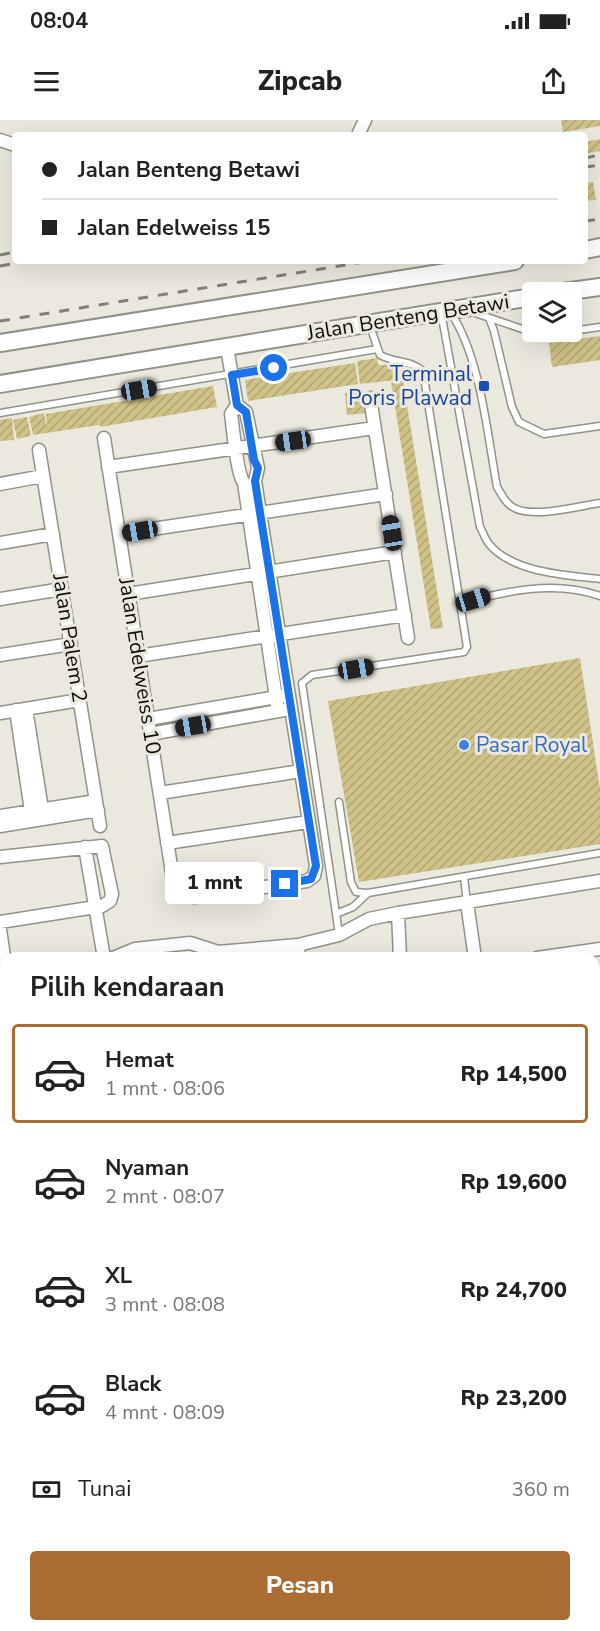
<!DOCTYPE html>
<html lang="id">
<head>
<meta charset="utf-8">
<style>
  body { margin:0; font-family:"Nunito Sans",sans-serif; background:#f6f6f6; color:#222; height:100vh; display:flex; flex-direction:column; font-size:22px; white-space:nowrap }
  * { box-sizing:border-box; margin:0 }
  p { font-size:20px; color:#767676 }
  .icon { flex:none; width:33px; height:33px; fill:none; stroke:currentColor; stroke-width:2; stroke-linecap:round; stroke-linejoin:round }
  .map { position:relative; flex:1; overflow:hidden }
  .details { position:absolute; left:0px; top:832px; width:600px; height:680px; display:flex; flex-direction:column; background:#fff; border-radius:18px 18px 0 0; box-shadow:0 6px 24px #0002 }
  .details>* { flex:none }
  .top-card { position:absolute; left:12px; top:12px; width:576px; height:132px; border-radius:6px; box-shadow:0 6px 24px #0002; display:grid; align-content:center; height:132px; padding:0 30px; background:#fff }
  .buttons { position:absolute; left:522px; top:162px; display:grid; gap:12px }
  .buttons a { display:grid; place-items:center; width:60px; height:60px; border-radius:6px; background:#fff; box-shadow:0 6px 24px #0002; font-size:30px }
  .end { position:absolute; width:27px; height:27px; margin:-14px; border:8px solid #1a73e8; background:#fff; box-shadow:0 0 0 3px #fff }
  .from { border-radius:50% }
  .bubble { position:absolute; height:42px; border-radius:6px; background:#fff; box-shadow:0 6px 24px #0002; font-size:20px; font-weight:800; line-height:42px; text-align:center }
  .car { position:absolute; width:18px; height:36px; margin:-18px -9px; border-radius:8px; box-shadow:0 0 4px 2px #0007; background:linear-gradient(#222 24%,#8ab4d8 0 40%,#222 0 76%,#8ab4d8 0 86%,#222 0) }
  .top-card b { display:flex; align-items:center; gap:21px; height:57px; font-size:22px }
  .top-card b+b { border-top:2px solid #e0e0e0 }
  .top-card i { width:15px; height:15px; background:#222 }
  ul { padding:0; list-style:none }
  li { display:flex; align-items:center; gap:18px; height:99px; margin:0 12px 9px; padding:0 18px; border:3px solid transparent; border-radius:6px }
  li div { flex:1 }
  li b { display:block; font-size:22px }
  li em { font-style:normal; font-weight:800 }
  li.current { border-color:#ab6c32 }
  li>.icon { width:54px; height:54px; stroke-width:1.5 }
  h2 { padding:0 30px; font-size:27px; line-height:72px }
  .pay { display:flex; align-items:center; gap:15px; height:66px; padding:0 30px; font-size:22px }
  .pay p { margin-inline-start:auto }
  .action { display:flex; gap:12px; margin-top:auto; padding:12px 30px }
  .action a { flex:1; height:69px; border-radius:6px; background:#ab6c32; color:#fff; font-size:24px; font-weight:800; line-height:69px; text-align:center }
  .status { display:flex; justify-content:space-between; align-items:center; height:42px; padding:0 30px; background:#fff; direction:ltr }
  .status svg { height:16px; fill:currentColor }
  header { display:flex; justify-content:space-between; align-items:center; height:78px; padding:0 30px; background:#fff; font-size:27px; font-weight:800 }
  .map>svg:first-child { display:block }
  .building { fill:url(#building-hatch) }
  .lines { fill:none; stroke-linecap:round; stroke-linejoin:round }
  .service-casing { stroke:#939288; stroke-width:9 }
  .minor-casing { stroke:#939288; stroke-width:15 }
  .secondary-casing { stroke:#939288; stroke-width:20 }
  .service { stroke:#fff; stroke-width:6 }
  .minor { stroke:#fff; stroke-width:12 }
  .secondary { stroke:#fff; stroke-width:16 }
  .rail { stroke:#818078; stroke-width:3; stroke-dasharray:10 10; stroke-linecap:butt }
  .route { stroke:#1a73e8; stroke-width:8 }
  .transit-dot { fill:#1a4fb4; stroke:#ebe9de; stroke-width:2 }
  .shop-dot { fill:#3f7fe0; stroke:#ebe9de; stroke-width:2 }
  .labels { text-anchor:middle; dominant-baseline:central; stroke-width:6; stroke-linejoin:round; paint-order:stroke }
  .street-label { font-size:21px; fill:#0f0e0b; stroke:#ebe9de }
  .transit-label { font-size:21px; fill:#164399; stroke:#ebe9de; text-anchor:end }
  .shop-label { font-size:21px; fill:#366cbe; stroke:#ebe9de; text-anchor:start }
</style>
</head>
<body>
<div class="status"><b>08:04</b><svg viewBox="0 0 49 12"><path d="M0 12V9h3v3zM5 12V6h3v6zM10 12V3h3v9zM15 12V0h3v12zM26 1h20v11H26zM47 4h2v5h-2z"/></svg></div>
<header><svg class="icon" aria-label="menu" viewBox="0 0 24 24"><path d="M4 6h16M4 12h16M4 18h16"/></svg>Zipcab<svg class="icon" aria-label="share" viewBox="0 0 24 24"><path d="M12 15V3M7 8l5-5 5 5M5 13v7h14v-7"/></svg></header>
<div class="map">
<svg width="600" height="1511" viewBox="0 0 600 1511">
  <defs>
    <pattern id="building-hatch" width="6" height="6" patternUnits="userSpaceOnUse" patternTransform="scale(1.5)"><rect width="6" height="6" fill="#cec287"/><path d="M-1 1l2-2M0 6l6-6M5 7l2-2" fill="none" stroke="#b0a673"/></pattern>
  </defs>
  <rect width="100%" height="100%" fill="#ebe9de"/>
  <path class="building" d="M561,0H600V6L563,12Z
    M600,19V31L585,34V22Z
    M593,62L596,80L585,81V63Z
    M600,216V240L552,247L549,223Z
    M377,238L378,245H411L412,258L360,264L357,241Z
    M355,243L358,264L248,281L245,260Z
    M403,260L443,508L431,509L391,262Z
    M213,266L217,287L100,307L98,294L99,305L33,315L29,297L44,293L47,308L46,294Z
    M365,271L367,293L347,295L345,273Z
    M27,297L31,316L17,319L13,300Z
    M12,298L14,320L0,321V300Z
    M580,538L600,669V724L359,762L328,581Z"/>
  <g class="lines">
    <g class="service-casing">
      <path id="service" d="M441,192L480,407C483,412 485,419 489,424C513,453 566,455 600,459
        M472,192L540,215L569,212
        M451,193C481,239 487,313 497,367C501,373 504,381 511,386C529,400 578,386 600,383
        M489,198L494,211L512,287L519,302L544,314L600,306
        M572,211L600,207
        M0,293L377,229
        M460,484C504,471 555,460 600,476
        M339,682L351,762L356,772L368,773L600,733
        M464,758L467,782
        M336,794L353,787L368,773
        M339,814L302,563L312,555L464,532L467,527L423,251C411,240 394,243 380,235L370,206"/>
    </g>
    <g class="minor-casing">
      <path id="minor" d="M358,15L365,0
        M0,20L15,25
        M227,228L237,285L231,294C233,308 237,355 244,363L278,591
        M370,278L408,518
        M104,318L173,759L182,771L194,777L307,761L314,756L316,746L255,361L258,348L246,292L237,285
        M39,330L100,706
        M108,347L374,308
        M0,364L43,356
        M119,414L386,374
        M0,423L53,414
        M128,474L395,432
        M0,479L62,469
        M0,535L71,524
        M138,536L405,495
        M26,589L42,689
        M16,590L31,691
        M0,593L80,580
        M148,599L283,576
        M150,614L284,590
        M160,673L301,651
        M0,696L96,681
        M0,706L98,690
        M167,723L308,702
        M85,727L104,838
        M0,737L102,726L112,774L110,781L102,786L0,802
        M467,783L475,838
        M398,793L400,838
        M0,809L6,850
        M298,825L299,838
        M113,838L135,829L190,823L218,832L298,825L339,815L369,799L398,793L600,761
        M537,838L600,829
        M594,866L600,865
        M594,920L600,919
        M0,930H6
        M594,935L600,967
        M0,1022H6
        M594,1040L600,1027
        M594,1085L600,1087
        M594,1112L600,1115
        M0,1117H6
        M594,1134L600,1125
        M0,1225H6
        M594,1243L600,1233
        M594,1293L600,1284
        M594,1333L600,1335
        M0,1394L6,1393
        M0,1426L6,1438
        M594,1505L595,1511
        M19,1506L20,1511
        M165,1506L166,1511
        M288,1506L289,1511
        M349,1506L350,1511
        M414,1506V1511
        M72,1511L101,1506
        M233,1511L263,1506"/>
    </g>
    <g class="secondary-casing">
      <path id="secondary" d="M585,130L600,127
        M563,172L600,167
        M0,223L515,141
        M0,264L532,177"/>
    </g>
    <use href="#service" class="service"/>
    <use href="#minor" class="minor"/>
    <use href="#secondary" class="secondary"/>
    <path class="rail" d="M585,38L600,35
      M585,47L600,45
      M585,101L600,99
      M0,135L15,132
      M0,146L27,141
      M0,201L370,141"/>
  </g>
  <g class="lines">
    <path class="route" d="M274,248L232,255L237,285L246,292L254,340L258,348L255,361L316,746L311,759L285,764"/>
  </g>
  <rect class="transit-dot" x="478" y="260" width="12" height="12" rx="3"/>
  <circle class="shop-dot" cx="464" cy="625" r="6"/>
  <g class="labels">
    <g class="street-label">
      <text transform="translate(408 197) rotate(-9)">Jalan Benteng Betawi</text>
      <text transform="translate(70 518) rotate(81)">Jalan Palem 2</text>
      <text transform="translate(140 546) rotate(81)">Jalan Edelweiss 10</text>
    </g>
    <g class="transit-label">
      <text x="472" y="254">Terminal<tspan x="472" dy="24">Poris Plawad</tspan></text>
    </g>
    <g class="shop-label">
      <text x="476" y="625">Pasar Royal</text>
    </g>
  </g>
</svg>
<div class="buttons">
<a><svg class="icon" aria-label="layers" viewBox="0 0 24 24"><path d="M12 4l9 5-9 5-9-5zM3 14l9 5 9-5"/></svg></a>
</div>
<i class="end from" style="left:274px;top:248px"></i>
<i class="end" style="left:285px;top:764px"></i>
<div class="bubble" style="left:165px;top:742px;width:99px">1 mnt</div>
<i class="car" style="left:139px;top:270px;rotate:81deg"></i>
<i class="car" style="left:293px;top:321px;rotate:262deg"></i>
<i class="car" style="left:140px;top:411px;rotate:261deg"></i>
<i class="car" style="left:392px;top:413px;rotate:351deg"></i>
<i class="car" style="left:473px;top:480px;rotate:73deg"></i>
<i class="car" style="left:356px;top:549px;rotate:81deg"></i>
<i class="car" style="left:193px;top:606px;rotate:260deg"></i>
<div class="top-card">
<b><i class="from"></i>Jalan Benteng Betawi</b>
<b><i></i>Jalan Edelweiss 15</b>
</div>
<section class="details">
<h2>Pilih kendaraan</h2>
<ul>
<li class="current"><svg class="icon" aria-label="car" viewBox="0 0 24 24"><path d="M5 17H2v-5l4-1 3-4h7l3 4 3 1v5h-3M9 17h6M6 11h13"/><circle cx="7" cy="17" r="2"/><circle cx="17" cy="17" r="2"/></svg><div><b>Hemat</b><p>1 mnt · 08:06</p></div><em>Rp 14,500</em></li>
<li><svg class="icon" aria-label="car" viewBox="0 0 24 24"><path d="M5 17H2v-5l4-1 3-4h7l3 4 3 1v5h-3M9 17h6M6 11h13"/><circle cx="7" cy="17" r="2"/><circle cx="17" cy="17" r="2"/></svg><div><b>Nyaman</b><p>2 mnt · 08:07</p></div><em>Rp 19,600</em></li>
<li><svg class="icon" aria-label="car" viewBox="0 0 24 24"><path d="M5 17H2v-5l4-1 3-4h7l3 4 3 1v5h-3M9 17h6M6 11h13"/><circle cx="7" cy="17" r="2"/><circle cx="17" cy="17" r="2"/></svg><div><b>XL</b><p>3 mnt · 08:08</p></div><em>Rp 24,700</em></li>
<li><svg class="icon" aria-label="car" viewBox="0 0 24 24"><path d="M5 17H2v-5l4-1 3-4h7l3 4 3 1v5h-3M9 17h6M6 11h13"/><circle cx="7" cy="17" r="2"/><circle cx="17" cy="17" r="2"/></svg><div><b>Black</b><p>4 mnt · 08:09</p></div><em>Rp 23,200</em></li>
</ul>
<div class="pay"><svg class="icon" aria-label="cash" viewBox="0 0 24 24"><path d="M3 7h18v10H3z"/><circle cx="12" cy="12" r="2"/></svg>Tunai<p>360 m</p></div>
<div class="action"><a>Pesan</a></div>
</section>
</div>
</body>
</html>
